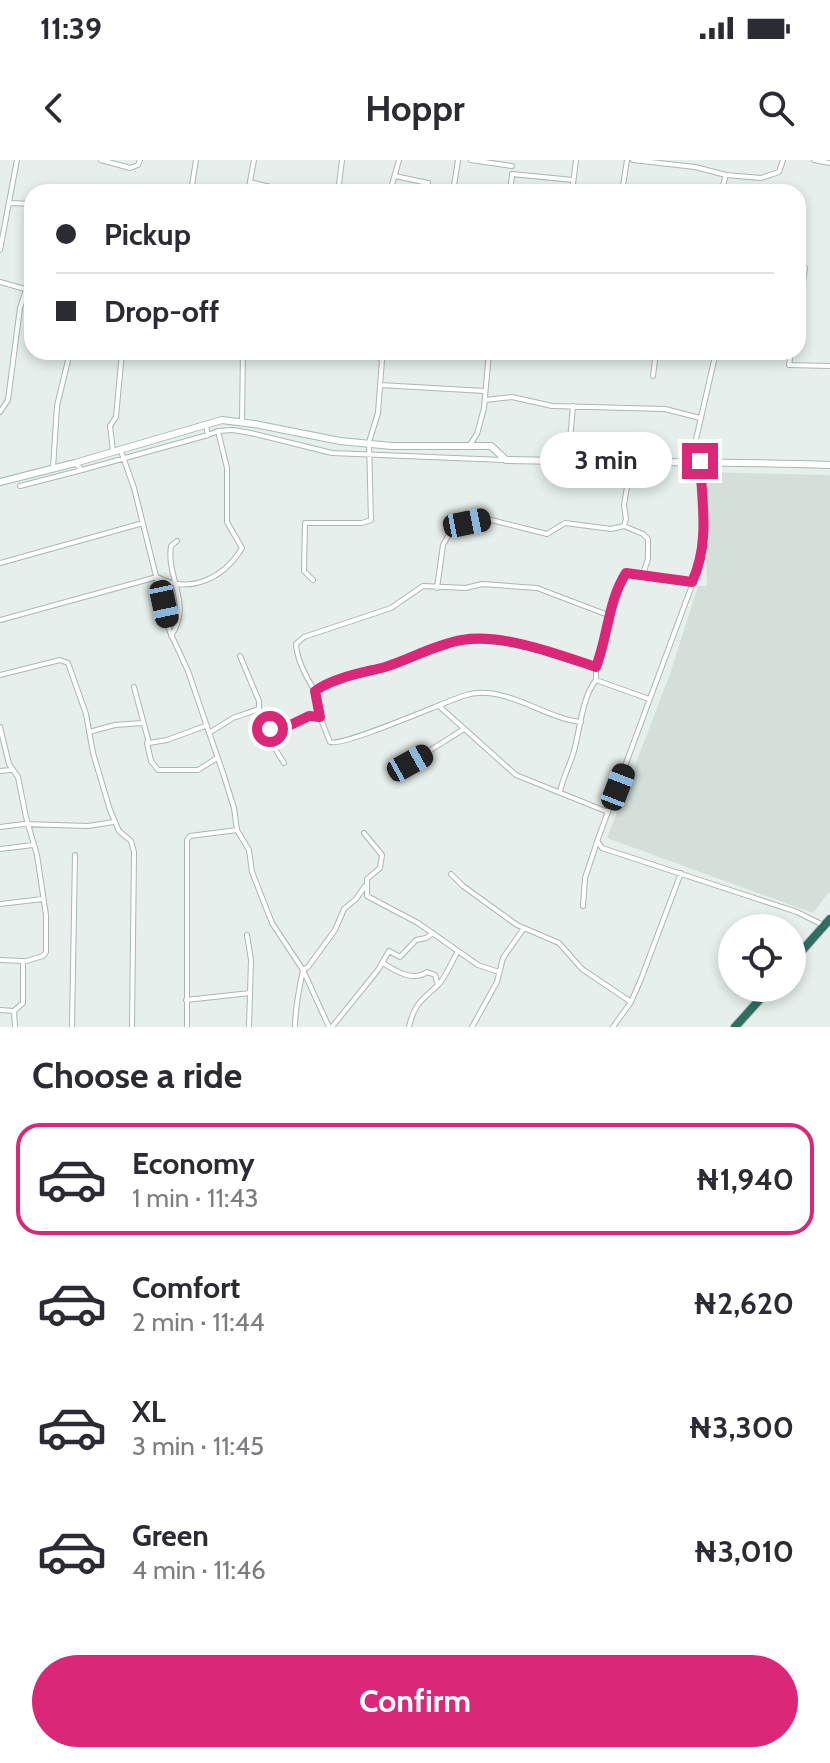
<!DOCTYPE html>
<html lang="en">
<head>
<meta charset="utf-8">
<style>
  body { margin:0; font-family:Cabin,sans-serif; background:#f7f7f7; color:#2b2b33; height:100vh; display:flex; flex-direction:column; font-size:30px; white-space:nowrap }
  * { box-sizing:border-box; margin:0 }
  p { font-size:26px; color:#7c7c81 }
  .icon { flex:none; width:44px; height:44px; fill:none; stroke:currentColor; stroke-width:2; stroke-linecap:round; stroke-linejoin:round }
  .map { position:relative; height:867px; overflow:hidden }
  .panel { display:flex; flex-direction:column; background:#fff; flex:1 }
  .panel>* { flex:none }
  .hud { position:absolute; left:24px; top:24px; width:782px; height:176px; border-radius:24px; box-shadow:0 4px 12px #0003; display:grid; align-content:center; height:176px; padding:0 32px; background:#fff }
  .buttons { position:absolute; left:718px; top:754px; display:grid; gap:16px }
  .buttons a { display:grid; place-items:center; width:88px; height:88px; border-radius:50%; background:#fff; box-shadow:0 4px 12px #0003; font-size:40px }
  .end { position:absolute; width:36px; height:36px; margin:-18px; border:10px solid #db2777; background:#fff; box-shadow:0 0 0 4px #fff }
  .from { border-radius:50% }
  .bubble { position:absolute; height:56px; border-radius:28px; background:#fff; box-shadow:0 4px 12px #0003; font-size:26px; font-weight:800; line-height:56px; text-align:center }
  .car { position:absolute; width:24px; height:48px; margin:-24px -12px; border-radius:10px; box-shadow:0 0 6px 2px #0007; background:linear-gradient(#222 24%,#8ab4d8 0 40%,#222 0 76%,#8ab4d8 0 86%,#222 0) }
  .hud b { display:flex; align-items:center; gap:28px; height:76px; font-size:30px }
  .hud b+b { border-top:2px solid #e1e1e2 }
  .hud i { width:20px; height:20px; background:#2b2b33 }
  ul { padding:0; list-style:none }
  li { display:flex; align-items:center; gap:24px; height:112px; margin:0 16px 12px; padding:0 16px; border:4px solid transparent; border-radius:24px }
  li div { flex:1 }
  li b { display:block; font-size:30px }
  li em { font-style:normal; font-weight:800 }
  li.selected { border-color:#db2777 }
  li>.icon { width:72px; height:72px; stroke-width:1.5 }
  h2 { padding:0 32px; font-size:36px; line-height:96px }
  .button { display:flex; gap:16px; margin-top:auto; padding:16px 32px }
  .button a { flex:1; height:92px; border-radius:48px; background:#db2777; color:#fff; font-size:32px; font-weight:800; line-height:92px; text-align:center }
  .status { display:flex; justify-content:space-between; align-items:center; height:56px; padding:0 40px; background:#fff; direction:ltr }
  .status svg { height:22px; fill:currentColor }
  header { display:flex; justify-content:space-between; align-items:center; height:104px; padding:0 32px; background:#fff; font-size:36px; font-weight:800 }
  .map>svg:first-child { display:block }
  .built { fill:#d4dfda }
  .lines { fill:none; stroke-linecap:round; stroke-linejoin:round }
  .street-casing { stroke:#a8b8b2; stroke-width:6 }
  .secondary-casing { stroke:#a4bbb3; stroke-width:8 }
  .highway-casing { stroke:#c2cac8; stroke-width:10 }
  .street { stroke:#fff; stroke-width:4 }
  .secondary { stroke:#fff; stroke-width:6 }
  .highway { stroke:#2f6f62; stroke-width:8 }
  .route { stroke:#db2777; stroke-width:10 }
</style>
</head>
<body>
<div class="status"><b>11:39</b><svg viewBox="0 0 49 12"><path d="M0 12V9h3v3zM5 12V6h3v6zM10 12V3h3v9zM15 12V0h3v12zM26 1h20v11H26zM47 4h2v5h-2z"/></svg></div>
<header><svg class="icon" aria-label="back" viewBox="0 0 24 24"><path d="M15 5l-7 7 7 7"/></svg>Hoppr<svg class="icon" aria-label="search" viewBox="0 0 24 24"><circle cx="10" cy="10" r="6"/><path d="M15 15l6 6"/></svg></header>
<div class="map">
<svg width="830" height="867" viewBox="0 0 830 867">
  <rect width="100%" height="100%" fill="#e6efeb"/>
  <path class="built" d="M704,312L830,315V731L813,753L607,678L669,517L698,426H707Z"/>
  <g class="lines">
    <g class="street-casing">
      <path id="street" d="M101,0L130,8L138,5L140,0
        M471,0L512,6
        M633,0L695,7L726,15L761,18L779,12L783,0
        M814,0L830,3
        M512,14L573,20
        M395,16L428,23
        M250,22L291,32
        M191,32L196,0
        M248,32L254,0
        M338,32L342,0
        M390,32L399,0
        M453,32L458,0
        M510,32L512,15
        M572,32L576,0
        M622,32L627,0
        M721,32L726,15
        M10,43L32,44
        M0,90L17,0
        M0,122L32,131
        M798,152L805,108
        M372,192L382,200
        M505,192L533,196L547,192
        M791,192L789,205L830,206
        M653,216L656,192
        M380,225L485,231
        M485,240L512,237L552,246L665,249L700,258
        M0,252L8,240L20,148L26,130
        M242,261L243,192
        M218,271L233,270L251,273L332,293L503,300
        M469,286L477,274L484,248L489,192
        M113,291L110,266L116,257L122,192
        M121,291L134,328L170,472L188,511L224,616L234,648L237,670L249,690L252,712L272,763L303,810L329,867
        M691,301L716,192
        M568,302L573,246
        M75,303L82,310L208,275L206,266
        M53,308L57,246L70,192
        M20,326L82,310
        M456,362L487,359L547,374L565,363L611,369L624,366L626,359L624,345L631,303
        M624,366L643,374L648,379V399L643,414
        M0,403L143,363
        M313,420L304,411L305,363H362L371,360L369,282L378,253L382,200L387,192
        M437,428L443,385L456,362L455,359
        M0,460L157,417C190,435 224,418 242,388L227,362V308L218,271L208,275
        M171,476C193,444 166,419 171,386L177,381
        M240,496L259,541V549L270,569L274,587L284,603
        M596,507C557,495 502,473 462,480C436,484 411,499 385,507C362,513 335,517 315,531C306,517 297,500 296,484L304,477L391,448L423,426L466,428L482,424L537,428L608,455
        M0,515L60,500L68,503L86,554L93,593L110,650L119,671L131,681L134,692L132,867
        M134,527L149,583L167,580L205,566
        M315,531L320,557L330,582C343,587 442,543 463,536C503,522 542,558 581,562
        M649,539L596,520V507L607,474L608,455L626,413L692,422
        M440,547L516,615L608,652
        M0,567L9,604L18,617L26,657L37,695L46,755V792L43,796L23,802V843L14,851L15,867
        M270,569L278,571L309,556L319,557
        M89,572L115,565L142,563
        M209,573L233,558L259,549
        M147,583L151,601L158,610H198L217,598
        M410,603L464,569
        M0,611L11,610
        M560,632C563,617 570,605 574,591C580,570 582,537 596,520
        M0,667L24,664L88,666L114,662
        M364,673L382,695L380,708L367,719V736L418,763L478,805L499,812
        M598,682L602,688L797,752L823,765
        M0,689L33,685
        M451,714L463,726L517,765L559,783L582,809L631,842
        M0,744L43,739
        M583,746L585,718L599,676L701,401L704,380L700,302
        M247,775L251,800L249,867
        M0,800L24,801
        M383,803C395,811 413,822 427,812L435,815L438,825
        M186,840L250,833
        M0,850L14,851
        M72,867L75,695
        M187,867V680L190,676L237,670
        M295,867C295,847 299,830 303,810L308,807L335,770L344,749L356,739L365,726
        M332,867L378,810L389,791L400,797L416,780L426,778L433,773
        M409,867C414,844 422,840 438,825C446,817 452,801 458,791
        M472,867L497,822L503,798L524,768
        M613,867L631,842L641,819L681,713"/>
    </g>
    <g class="secondary-casing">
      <path id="secondary" d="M0,322L75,303L222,260L254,264L340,281L392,286H491L506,300C614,303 722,301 830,305"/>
    </g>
    <g class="highway-casing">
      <path id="highway" d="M792,802L830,759
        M735,867L770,828"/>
    </g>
    <use href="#street" class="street"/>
    <use href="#secondary" class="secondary"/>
    <use href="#highway" class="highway"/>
  </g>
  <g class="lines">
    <path class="route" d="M270,569L278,571L309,556L320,557L315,531C335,517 362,513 385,507C411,499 436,484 462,480C502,473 557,494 596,507C608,476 608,441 626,413L692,422C710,384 702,342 700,301"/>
  </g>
</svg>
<div class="buttons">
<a><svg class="icon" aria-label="locate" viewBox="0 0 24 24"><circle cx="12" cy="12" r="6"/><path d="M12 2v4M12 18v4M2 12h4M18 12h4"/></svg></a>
</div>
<i class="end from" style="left:270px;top:569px"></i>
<i class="end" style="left:700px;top:301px"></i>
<div class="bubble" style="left:540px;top:272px;width:132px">3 min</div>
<i class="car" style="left:467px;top:363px;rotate:79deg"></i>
<i class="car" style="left:164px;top:444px;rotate:168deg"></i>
<i class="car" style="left:410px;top:603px;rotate:61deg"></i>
<i class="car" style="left:618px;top:627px;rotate:21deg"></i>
<div class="hud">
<b><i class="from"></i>Pickup</b>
<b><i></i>Drop-off</b>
</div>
</div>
<section class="panel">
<h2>Choose a ride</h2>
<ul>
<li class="selected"><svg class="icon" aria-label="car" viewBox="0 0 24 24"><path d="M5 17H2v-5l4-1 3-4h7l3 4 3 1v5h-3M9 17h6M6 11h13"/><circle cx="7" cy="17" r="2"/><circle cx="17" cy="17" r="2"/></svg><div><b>Economy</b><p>1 min · 11:43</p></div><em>₦1,940</em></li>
<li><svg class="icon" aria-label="car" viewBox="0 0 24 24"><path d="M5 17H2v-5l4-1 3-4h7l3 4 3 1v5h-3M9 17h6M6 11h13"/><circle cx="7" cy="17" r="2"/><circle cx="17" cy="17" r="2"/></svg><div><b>Comfort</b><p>2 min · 11:44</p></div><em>₦2,620</em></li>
<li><svg class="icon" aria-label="car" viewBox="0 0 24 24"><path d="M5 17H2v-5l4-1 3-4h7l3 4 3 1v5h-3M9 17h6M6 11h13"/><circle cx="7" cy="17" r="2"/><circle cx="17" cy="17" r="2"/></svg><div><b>XL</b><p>3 min · 11:45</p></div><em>₦3,300</em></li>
<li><svg class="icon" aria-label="car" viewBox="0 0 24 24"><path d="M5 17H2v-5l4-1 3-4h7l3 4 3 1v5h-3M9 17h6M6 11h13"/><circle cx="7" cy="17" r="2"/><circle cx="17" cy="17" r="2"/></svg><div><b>Green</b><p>4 min · 11:46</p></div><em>₦3,010</em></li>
</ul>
<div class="button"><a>Confirm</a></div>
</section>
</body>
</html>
